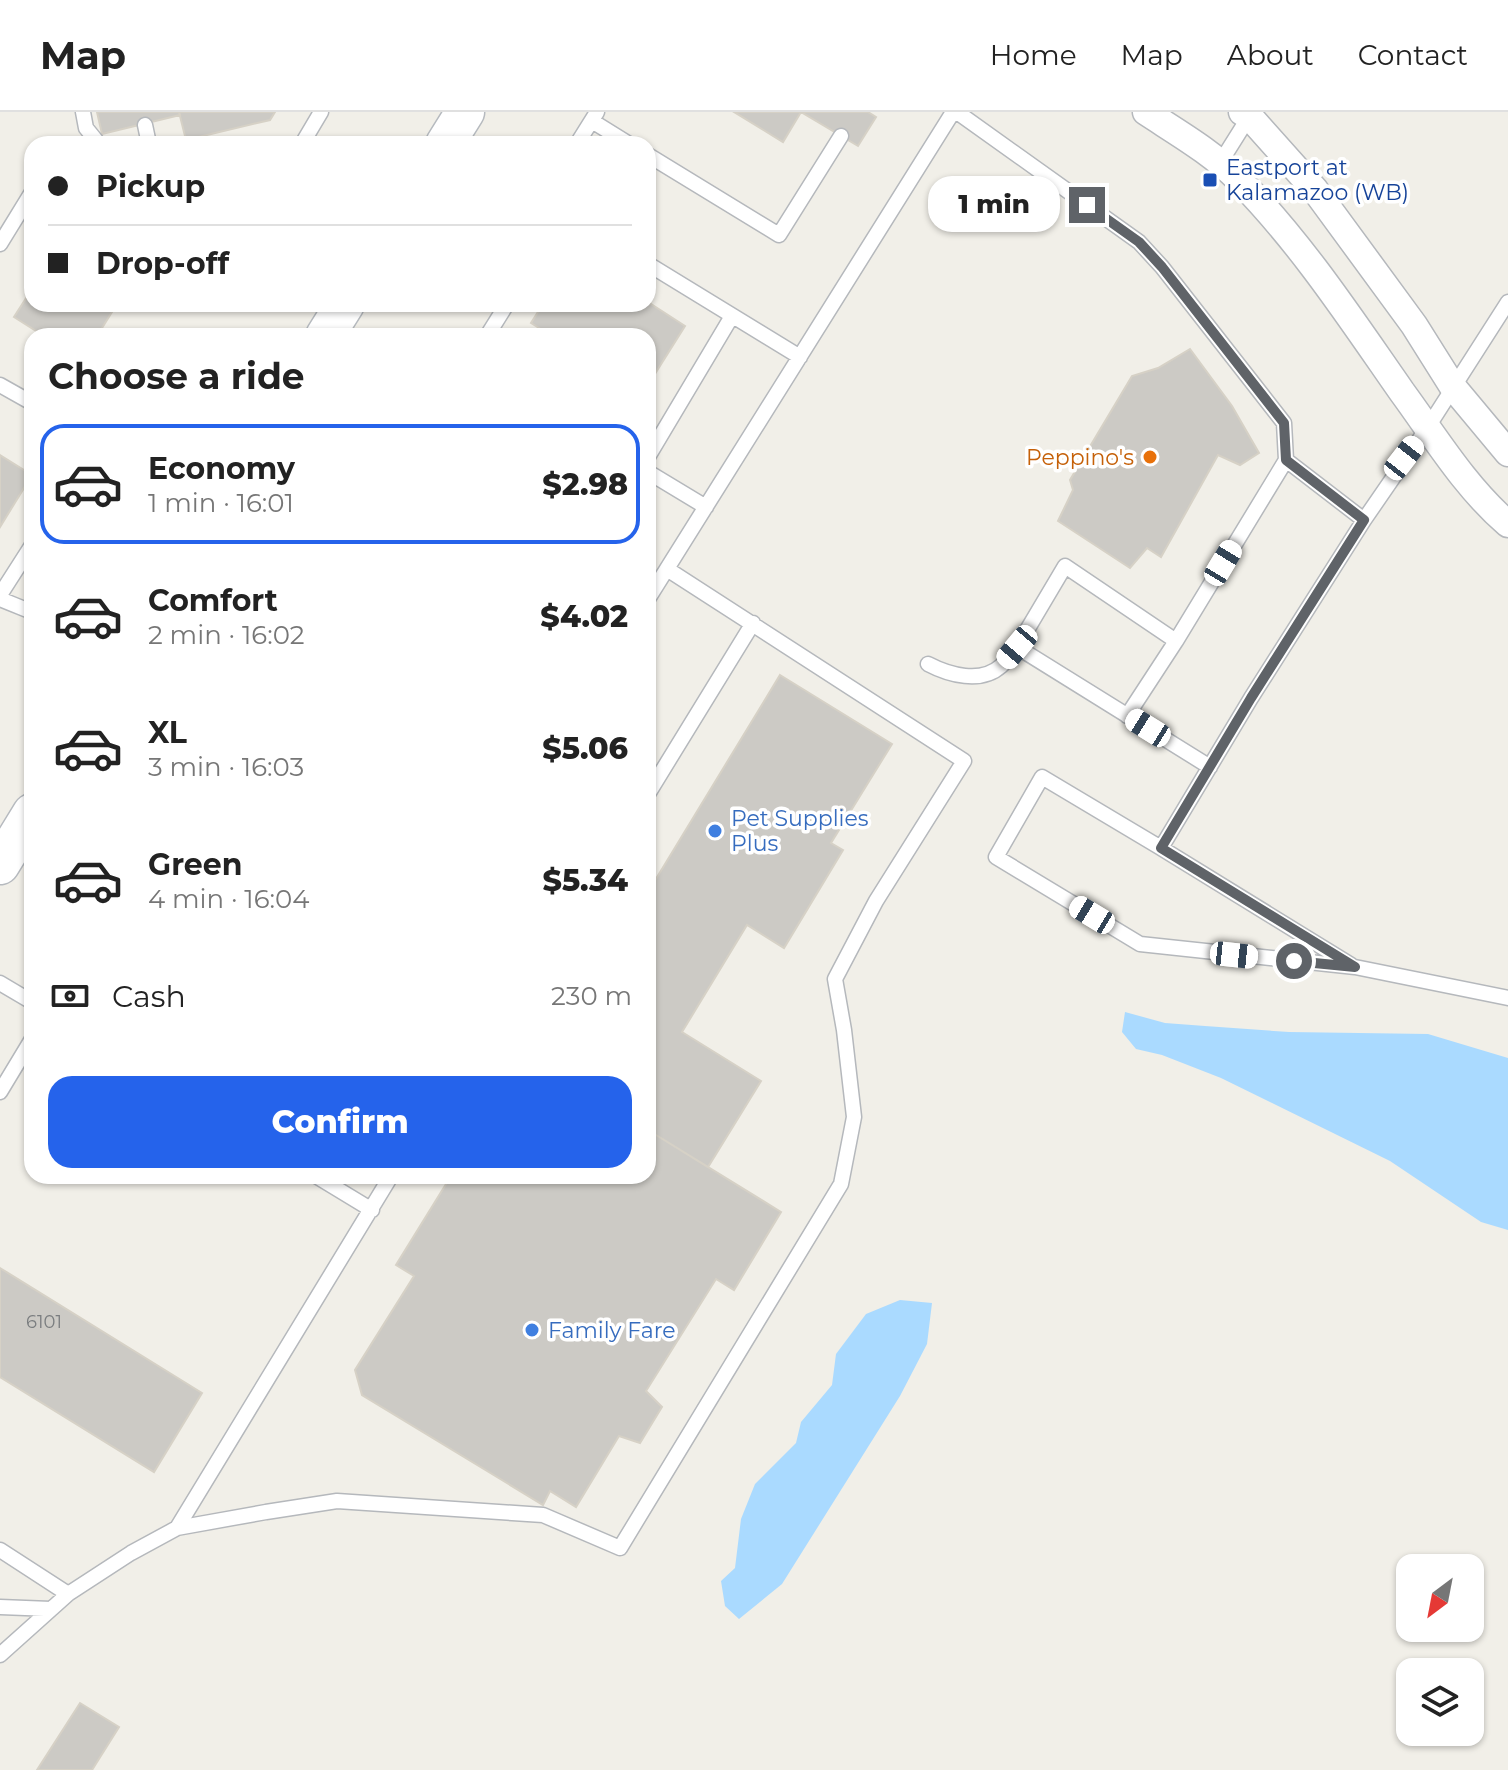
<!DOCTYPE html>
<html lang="en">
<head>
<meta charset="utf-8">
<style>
  body { margin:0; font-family:Montserrat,sans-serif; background:#f6f6f6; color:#222; height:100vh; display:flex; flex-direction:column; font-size:30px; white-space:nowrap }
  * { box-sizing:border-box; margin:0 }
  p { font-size:26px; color:#767676 }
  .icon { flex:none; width:44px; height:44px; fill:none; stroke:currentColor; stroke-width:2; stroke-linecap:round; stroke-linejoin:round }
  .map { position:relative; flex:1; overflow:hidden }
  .side { position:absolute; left:24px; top:216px; width:632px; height:856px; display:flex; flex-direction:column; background:#fff; border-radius:24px; box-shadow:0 2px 6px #0004 }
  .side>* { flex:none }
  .hud { position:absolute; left:24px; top:24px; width:632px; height:176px; border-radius:24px; box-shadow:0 2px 6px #0004; display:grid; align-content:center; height:176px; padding:0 24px; background:#fff }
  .needle { width:52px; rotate:212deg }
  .controls { position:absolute; left:1396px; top:1442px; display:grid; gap:16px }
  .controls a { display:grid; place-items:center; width:88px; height:88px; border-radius:16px; background:#fff; box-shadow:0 2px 6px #0004; font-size:40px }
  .end { position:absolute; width:36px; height:36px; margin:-18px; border:10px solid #5f6368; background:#fff; box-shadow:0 0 0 4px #fff }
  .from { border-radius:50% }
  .bubble { position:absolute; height:56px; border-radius:24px; background:#fff; box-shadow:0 2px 6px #0004; font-size:26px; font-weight:800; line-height:56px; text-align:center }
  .car { position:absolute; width:24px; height:48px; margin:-24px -12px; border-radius:10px; box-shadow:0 0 6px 2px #0007; background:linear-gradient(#fff 24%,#345 0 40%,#fff 0 76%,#345 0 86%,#fff 0) }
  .hud b { display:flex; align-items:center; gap:28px; height:76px; font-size:30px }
  .hud b+b { border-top:2px solid #e0e0e0 }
  .hud i { width:20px; height:20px; background:#222 }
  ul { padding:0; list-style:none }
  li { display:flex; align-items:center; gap:24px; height:120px; margin:0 16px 12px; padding:0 8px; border:4px solid transparent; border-radius:24px }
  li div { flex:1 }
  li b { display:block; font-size:30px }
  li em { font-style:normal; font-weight:800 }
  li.selected { border-color:#2563eb }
  li>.icon { width:72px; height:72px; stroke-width:1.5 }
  h2 { padding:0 24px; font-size:36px; line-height:96px }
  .pay { display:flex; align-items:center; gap:20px; height:88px; padding:0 24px; font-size:30px }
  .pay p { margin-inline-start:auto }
  .button { display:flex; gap:16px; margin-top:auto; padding:16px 24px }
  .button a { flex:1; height:92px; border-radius:24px; background:#2563eb; color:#fff; font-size:32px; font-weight:800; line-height:92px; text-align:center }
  header { display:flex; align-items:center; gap:48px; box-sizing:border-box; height:112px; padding:0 40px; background:#fff; border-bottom:2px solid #e0e0e0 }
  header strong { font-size:38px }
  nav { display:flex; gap:44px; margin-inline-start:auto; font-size:28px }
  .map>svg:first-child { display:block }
  .water { fill:#aadaff }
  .building { fill:#cccac5; stroke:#d6d1c6; stroke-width:2 }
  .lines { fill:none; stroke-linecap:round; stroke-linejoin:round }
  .service-casing { stroke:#b5b8bc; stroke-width:17 }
  .minor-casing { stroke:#b5b8bc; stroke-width:29 }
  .secondary-casing { stroke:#b6babf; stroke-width:41 }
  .service { stroke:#fff; stroke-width:14 }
  .minor { stroke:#fff; stroke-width:26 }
  .secondary { stroke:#fff; stroke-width:38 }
  .route { stroke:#5f6368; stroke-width:10 }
  .transit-dot { fill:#1a4fb4; stroke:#fff; stroke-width:3 }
  .food-dot { fill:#e8710a; stroke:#fff; stroke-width:3 }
  .shop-dot { fill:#3f7fe0; stroke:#fff; stroke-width:3 }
  .labels { text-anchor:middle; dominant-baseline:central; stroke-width:7; stroke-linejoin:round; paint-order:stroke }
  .number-label { font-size:18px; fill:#7a7d7f }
  .transit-label { font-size:22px; fill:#164399; stroke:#fff; text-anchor:start }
  .food-label { font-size:22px; fill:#c56008; stroke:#fff; text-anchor:end }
  .shop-label { font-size:22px; fill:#366cbe; stroke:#fff; text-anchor:start }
</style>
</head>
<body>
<header>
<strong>Map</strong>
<nav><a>Home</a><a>Map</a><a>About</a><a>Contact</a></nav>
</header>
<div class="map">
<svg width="1508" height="1658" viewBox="0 0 1508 1658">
  <rect width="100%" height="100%" fill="#f1efe8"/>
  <path class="water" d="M1125,900L1165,911L1205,914L1289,920L1428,922L1508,946V1118L1481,1110L1390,1049L1221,966L1162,943L1136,937L1122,920Z
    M900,1188L932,1191L927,1232L900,1284L782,1472L739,1507L725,1494L721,1469L735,1456L741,1407L755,1372L796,1331L801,1310L832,1273L836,1242L866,1202Z"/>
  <path class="building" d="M97,0H179L180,3L102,22Z
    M179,0H275L270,8L186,28Z
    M734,0H801L783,30Z
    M801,0H868L876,5L858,34Z
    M32,177V192H117L97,224H44L14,205Z
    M648,190L685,214L648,273V224H552L531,211L543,192Z
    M1190,237L1232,294L1259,341L1240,353L1218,343L1161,445L1147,436L1130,456L1058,409L1073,378L1070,368L1132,264L1158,256Z
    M0,343L32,363L0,415Z
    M780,563L892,632L831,731L843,738L784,836L747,813L682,920L761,969L708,1055L648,1018V780Z
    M648,1018L781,1100L734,1178L716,1167L646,1279L662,1295L640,1331L619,1324L576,1395L550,1379L543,1393L362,1283L355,1258L414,1164L396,1153L451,1064H648Z
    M0,1156L202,1281L154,1360L0,1265Z
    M80,1591L119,1615L92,1658H37Z"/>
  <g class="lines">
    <g class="service-casing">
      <path id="service" d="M83,0L86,16L99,32
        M957,0L1139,130L1162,155L1284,311L1286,348L1364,408
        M592,9L629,32
        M145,13L149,32
        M302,32L321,0
        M577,32L597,0
        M648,43L779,123L841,24
        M1220,51L1252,0
        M0,132L32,80
        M648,152L800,245
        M1508,190L1428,315L1364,408L1251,586L1161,736L1042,665L996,745L1140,832L1355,855L1508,886
        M487,224L507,192
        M0,273L32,291
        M648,345L732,204
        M648,360L706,395
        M0,483L32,433
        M0,487L32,500
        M648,487L953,0
        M1017,535L1065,454L1176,529
        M928,552C949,563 981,572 1001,554C1007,549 1012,541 1017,535L1210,655
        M1127,604L1176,529L1286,348
        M648,682L753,511
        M1161,736L1351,853
        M0,871L32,890
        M0,980L32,927
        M316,1064L372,1098
        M177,1416L391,1064
        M0,1438L68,1482
        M0,1495L51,1497
        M0,1543L68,1482L131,1441L177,1416L266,1400L337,1389L543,1403L620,1436L841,1072L854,1005L844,918L835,867L876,789L964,649L667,457"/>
    </g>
    <g class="minor-casing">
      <path id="minor" d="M1146,0C1178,21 1213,41 1239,68C1302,132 1351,207 1402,280C1435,325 1465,375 1508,412
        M1242,0L1250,5L1315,78L1414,213L1453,275L1508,341"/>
    </g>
    <g class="secondary-casing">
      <path id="secondary" d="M445,32L465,0
        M325,224L345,192
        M0,753L32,701"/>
    </g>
    <use href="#service" class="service"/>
    <use href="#minor" class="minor"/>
    <use href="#secondary" class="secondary"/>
  </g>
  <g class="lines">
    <path class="route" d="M1087,93L1139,130L1162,155L1284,311L1286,348L1364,408L1251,586L1161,736L1355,855L1294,849"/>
  </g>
  <rect class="transit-dot" x="1202" y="60" width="16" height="16" rx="4"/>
  <circle class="food-dot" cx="1150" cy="345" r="8"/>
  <g class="shop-dot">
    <circle cx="715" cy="719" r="8"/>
    <circle cx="532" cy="1218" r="8"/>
  </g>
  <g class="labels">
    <g class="number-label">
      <text x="44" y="1210">6101</text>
    </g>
    <g class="transit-label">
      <text x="1226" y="55">Eastport at<tspan x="1226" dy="25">Kalamazoo (WB)</tspan></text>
    </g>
    <g class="food-label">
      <text x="1134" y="345">Peppino's</text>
    </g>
    <g class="shop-label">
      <text x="731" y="706">Pet Supplies<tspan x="731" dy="25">Plus</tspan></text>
      <text x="548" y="1218">Family Fare</text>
    </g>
  </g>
</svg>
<div class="controls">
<a><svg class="needle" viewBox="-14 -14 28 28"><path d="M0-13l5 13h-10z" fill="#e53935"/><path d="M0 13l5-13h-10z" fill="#767676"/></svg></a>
<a><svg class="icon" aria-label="layers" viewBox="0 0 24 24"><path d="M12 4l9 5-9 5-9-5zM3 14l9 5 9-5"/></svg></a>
</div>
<i class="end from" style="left:1294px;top:849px"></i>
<i class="end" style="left:1087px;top:93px"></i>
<div class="bubble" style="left:928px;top:64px;width:132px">1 min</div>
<i class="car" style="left:1404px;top:346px;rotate:38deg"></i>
<i class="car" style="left:1223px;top:451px;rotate:31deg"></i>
<i class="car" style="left:1017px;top:535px;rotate:220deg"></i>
<i class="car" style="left:1148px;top:616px;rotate:302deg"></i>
<i class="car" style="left:1092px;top:803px;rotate:301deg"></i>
<i class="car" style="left:1234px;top:843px;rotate:96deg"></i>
<div class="hud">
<b><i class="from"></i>Pickup</b>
<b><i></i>Drop-off</b>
</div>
<section class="side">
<h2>Choose a ride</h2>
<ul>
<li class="selected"><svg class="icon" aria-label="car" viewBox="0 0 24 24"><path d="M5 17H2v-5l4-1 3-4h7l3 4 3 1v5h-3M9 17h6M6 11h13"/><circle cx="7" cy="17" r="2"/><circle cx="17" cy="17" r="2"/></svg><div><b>Economy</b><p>1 min · 16:01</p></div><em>$2.98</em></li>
<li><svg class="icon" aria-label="car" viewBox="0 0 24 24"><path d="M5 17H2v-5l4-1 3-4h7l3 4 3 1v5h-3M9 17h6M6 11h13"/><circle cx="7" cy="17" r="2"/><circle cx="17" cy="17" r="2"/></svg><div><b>Comfort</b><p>2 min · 16:02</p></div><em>$4.02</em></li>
<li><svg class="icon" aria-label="car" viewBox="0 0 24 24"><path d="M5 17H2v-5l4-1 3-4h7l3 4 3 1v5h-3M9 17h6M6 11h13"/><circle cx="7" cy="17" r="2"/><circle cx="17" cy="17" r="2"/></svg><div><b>XL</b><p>3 min · 16:03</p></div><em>$5.06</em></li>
<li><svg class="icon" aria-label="car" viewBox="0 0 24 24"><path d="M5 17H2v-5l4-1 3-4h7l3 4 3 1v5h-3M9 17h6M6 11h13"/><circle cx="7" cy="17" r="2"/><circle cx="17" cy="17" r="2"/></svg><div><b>Green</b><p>4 min · 16:04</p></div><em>$5.34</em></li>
</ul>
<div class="pay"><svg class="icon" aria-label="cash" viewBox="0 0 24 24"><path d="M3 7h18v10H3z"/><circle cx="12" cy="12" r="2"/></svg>Cash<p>230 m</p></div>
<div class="button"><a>Confirm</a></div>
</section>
</div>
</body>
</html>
